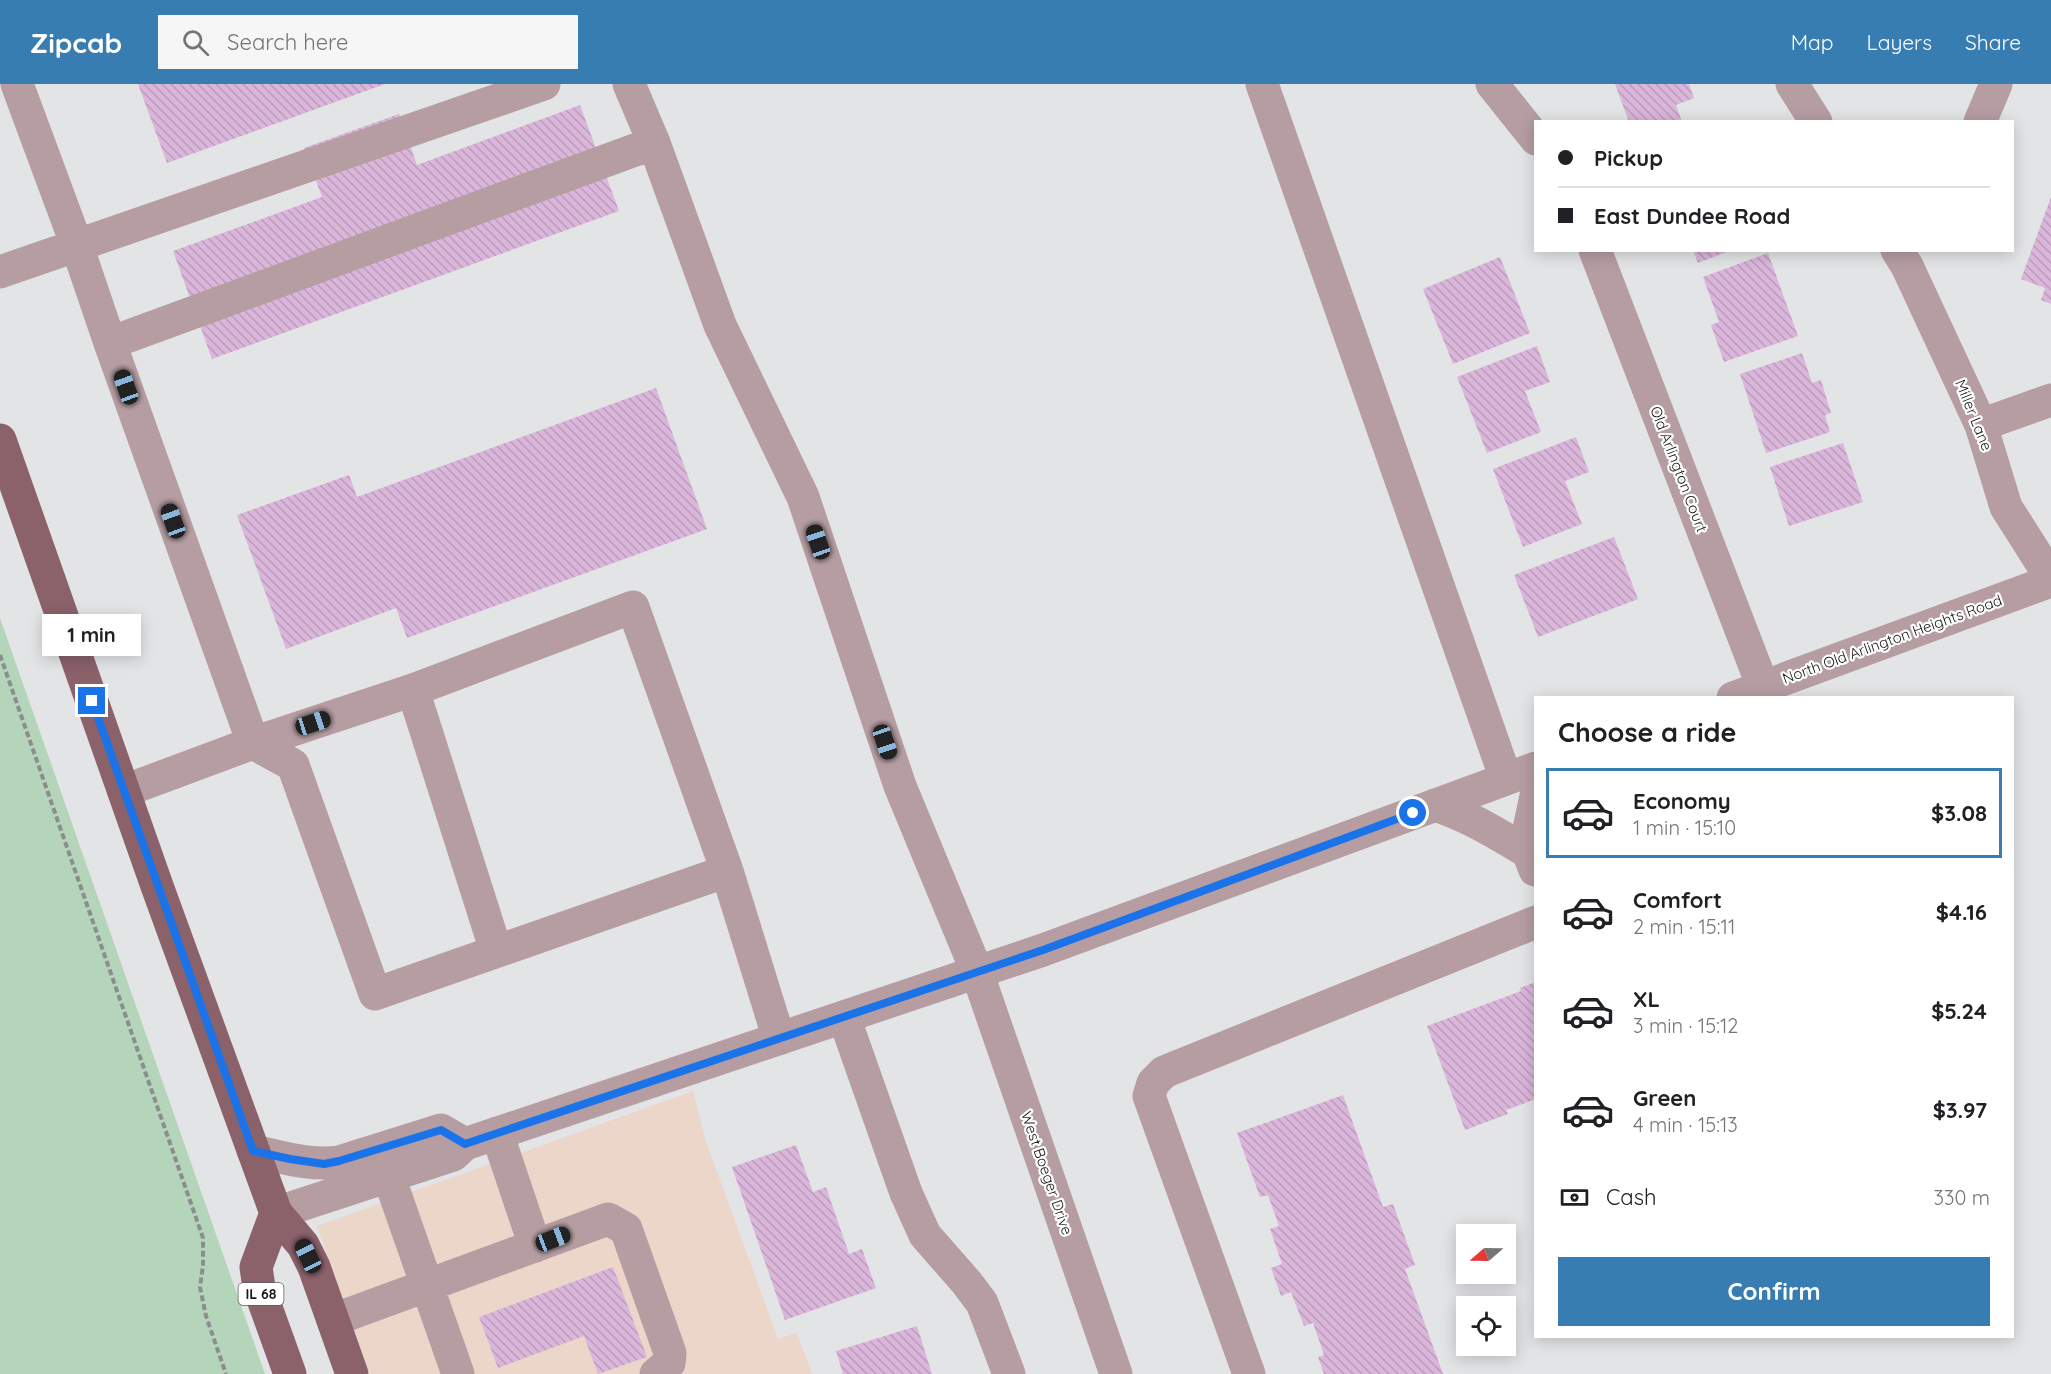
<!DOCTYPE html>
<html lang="en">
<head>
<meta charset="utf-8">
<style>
  body { margin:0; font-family:Quicksand,sans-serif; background:#f6f6f6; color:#202124; height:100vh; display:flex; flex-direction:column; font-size:22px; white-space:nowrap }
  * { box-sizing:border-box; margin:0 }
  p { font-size:20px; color:#757577 }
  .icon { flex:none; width:33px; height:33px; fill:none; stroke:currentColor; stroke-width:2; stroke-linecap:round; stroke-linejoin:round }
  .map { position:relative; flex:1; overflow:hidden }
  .panel { position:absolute; left:1534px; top:612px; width:480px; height:642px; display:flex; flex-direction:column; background:#fff; border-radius:0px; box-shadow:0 3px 15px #0003 }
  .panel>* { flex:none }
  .guide { position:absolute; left:1534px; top:36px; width:480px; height:132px; border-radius:0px; box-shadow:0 3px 15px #0003; display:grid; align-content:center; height:132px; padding:0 24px; background:#fff }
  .needle { width:39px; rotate:250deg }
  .controls { position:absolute; left:1456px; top:1140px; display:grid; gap:12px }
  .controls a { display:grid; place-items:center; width:60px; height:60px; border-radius:0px; background:#fff; box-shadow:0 3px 15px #0003; font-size:30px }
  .end { position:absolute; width:27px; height:27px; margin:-14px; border:8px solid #1a73e8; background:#fff; box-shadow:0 0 0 3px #fff }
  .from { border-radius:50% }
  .bubble { position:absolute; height:42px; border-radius:0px; background:#fff; box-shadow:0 3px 15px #0003; font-size:20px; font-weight:700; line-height:42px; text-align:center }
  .car { position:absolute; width:18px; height:36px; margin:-18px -9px; border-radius:8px; box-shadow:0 0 4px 2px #0007; background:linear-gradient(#222 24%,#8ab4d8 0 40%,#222 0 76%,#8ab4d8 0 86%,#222 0) }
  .guide b { display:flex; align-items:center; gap:21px; height:57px; font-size:22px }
  .guide b+b { border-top:2px solid #e0e0e0 }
  .guide i { width:15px; height:15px; background:#202124 }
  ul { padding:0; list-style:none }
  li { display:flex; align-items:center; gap:18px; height:90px; margin:0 12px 9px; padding:0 12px; border:3px solid transparent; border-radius:0px }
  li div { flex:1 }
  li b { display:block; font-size:22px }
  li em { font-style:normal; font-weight:700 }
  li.current { border-color:#377db2 }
  li>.icon { width:54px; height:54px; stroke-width:1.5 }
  h2 { padding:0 24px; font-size:27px; line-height:72px }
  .pay { display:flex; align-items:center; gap:15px; height:66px; padding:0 24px; font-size:22px }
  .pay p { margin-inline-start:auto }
  .action { display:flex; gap:12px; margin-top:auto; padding:12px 24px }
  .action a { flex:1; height:69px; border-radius:0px; background:#377db2; color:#fff; font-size:24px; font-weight:700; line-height:69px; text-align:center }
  header { display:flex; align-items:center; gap:36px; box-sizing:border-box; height:84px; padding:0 30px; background:#377db2; color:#fff }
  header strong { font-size:28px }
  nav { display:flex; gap:33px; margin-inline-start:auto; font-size:21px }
  .search { width:420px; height:54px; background:#f6f6f6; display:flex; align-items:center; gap:15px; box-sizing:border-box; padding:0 21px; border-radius:0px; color:#757577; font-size:22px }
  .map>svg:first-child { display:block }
  .commercial { fill:#ebd6c9 }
  .park { fill:#b5d5bb }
  .building { fill:url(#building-back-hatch) }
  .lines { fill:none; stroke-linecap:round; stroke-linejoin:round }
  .path { stroke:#8c8d8e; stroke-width:4; stroke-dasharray:6 3; stroke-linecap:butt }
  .minor { stroke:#b59da2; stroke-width:33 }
  .major { stroke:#8b616a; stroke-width:33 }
  .route { stroke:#1a73e8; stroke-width:8 }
  .labels { text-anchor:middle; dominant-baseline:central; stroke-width:4.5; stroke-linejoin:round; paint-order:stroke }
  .shield { fill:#fff; stroke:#5d5d5d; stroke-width:1.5 }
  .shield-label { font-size:14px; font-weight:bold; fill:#171818 }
  .street-label { font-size:15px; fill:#171818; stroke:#fff }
</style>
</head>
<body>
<header>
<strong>Zipcab</strong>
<div class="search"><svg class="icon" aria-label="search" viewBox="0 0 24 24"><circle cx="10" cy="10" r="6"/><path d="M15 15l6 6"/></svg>Search here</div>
<nav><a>Map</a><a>Layers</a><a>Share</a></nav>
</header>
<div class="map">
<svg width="2051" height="1290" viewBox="0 0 2051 1290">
  <defs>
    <pattern id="building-back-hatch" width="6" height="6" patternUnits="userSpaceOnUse" patternTransform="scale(1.5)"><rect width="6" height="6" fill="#dbb6db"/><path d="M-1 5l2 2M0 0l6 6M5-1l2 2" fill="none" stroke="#bb9cbb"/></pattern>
  </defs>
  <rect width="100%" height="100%" fill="#e3e4e6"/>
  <path class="commercial" d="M693,1007L704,1052L778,1255L797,1249L812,1290H370L317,1142Z"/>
  <path class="park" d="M0,534L265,1290H0Z"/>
  <path class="building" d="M138,0H385L167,79Z
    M1615,0H1689L1694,14L1676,21L1682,38H1629Z
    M580,21L619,127L212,275L173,167L322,113L304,64L399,30L417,81Z
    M2051,113V220L2041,216L2045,204L2021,195Z
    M1693,166H1729V167L1698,179Z
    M1768,169L1798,252L1724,278L1711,241L1719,238L1703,193Z
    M1500,173L1530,249L1453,280L1423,205Z
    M1537,262L1550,298L1525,307L1541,348L1487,369L1457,293Z
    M1802,269L1812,299L1821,296L1831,329L1825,331L1830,348L1766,369L1740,290Z
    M656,304L707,445L407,554L396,524L286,565L237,431L349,391L357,413Z
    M1576,353L1589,388L1565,397L1582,440L1523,463L1493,385Z
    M1843,359L1863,418L1789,442L1770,383Z
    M1614,453L1638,515L1538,553L1514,491Z
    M1536,898V1015L1506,1026L1508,1030L1465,1046L1427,942L1521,907L1520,904Z
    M1343,1011L1383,1123L1393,1120L1415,1181L1405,1185L1443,1290H1324L1318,1273L1324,1271L1313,1239L1304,1242L1291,1208L1281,1212L1271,1184L1282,1180L1270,1145L1279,1142L1268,1111L1260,1113L1237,1049Z
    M796,1061L813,1108L826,1103L849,1170L862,1165L876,1204L785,1236L732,1083Z
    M613,1183L647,1273L598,1290L584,1252L498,1284L479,1233Z
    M917,1242L932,1290H843L836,1267Z"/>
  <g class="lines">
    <path class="path" d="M0,571L203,1154V1181L200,1203L206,1232L226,1290"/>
    <path class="minor" d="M17,0L77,162L110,259L654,59L629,0
      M1262,0L1506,695
      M1492,0L1536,55
      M1792,0L1816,38
      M1980,38L1996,0
      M654,59L720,241L803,413L900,702L977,888L1116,1290
      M1595,166L1763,603
      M1897,166L1907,182L1981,341L2006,423L2051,494
      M0,188L544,0
      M110,259L253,659L293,681L375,910L727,787L633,523L413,606L253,659L124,707
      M1981,341L2051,316
      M413,606L496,867
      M1733,614L2051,497
      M1435,721C1469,732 1497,750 1528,768
      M1535,786L1528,768L1529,745L1536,712
      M727,787L779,955
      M844,933L906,1109L925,1151L967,1199L982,1219L1009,1290
      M497,1049L535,1162
      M253,1067C282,1073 309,1082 339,1078L441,1046L465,1060
      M389,1093L458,1290
      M276,1129L453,1071L465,1060L1043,866L1536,684
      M333,1236L608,1135L626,1145L670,1269L669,1279L656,1290
      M1249,1290L1149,1012L1153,999L1164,988L1536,838"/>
    <path class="major" d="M0,356L157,802L276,1129L303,1161L314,1183L352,1290
      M276,1129L256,1183L259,1204L290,1290"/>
  </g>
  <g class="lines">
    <path class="route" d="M92,617L253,1067L290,1075L324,1080L339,1077L441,1046L465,1060L1043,866L1413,729"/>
  </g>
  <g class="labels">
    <rect class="shield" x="238.5" y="1199" width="45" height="22" rx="4.5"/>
    <g class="shield-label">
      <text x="261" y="1210">IL 68</text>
    </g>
    <g class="street-label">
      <text transform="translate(1974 331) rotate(68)">Miller Lane</text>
      <text transform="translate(1679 385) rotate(69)">Old Arlington Court</text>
      <text transform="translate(1892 555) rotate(-20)">North Old Arlington Heights Road</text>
      <text transform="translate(1047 1089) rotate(71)">West Boeger Drive</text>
    </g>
  </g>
</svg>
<div class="controls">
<a><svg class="needle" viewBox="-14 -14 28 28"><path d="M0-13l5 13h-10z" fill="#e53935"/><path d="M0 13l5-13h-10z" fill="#757577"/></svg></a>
<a><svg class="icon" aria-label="locate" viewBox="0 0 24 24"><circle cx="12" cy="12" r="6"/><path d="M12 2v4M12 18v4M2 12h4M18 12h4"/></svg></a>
</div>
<i class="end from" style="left:1413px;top:729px"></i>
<i class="end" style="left:92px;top:617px"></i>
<div class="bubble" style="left:42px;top:530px;width:99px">1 min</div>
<i class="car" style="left:126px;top:303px;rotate:340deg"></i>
<i class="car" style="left:173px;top:437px;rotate:340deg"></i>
<i class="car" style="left:818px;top:458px;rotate:341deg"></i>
<i class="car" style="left:313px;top:639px;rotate:72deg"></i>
<i class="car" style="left:885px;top:658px;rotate:161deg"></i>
<i class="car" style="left:553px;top:1155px;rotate:69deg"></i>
<i class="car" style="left:308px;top:1172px;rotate:334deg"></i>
<div class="guide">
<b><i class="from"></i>Pickup</b>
<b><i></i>East Dundee Road</b>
</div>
<section class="panel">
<h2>Choose a ride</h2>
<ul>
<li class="current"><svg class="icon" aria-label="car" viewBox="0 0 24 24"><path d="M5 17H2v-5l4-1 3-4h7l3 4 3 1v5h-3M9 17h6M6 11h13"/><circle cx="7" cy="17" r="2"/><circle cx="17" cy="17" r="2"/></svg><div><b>Economy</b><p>1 min · 15:10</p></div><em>$3.08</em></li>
<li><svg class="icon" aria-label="car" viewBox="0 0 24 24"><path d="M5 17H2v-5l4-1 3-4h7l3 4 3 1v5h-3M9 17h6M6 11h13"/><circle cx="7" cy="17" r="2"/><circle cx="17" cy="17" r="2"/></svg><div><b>Comfort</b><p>2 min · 15:11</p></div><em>$4.16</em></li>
<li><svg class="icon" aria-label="car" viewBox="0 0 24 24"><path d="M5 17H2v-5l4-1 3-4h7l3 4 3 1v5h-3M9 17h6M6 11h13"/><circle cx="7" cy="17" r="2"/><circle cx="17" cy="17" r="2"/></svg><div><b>XL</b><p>3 min · 15:12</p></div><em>$5.24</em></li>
<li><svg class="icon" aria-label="car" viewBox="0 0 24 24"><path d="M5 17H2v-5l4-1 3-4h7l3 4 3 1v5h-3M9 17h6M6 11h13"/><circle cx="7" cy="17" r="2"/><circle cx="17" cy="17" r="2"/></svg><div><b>Green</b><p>4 min · 15:13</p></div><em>$3.97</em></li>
</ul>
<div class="pay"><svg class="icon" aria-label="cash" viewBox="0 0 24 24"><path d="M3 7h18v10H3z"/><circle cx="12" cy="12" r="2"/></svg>Cash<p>330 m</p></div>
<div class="action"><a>Confirm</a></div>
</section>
</div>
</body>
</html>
